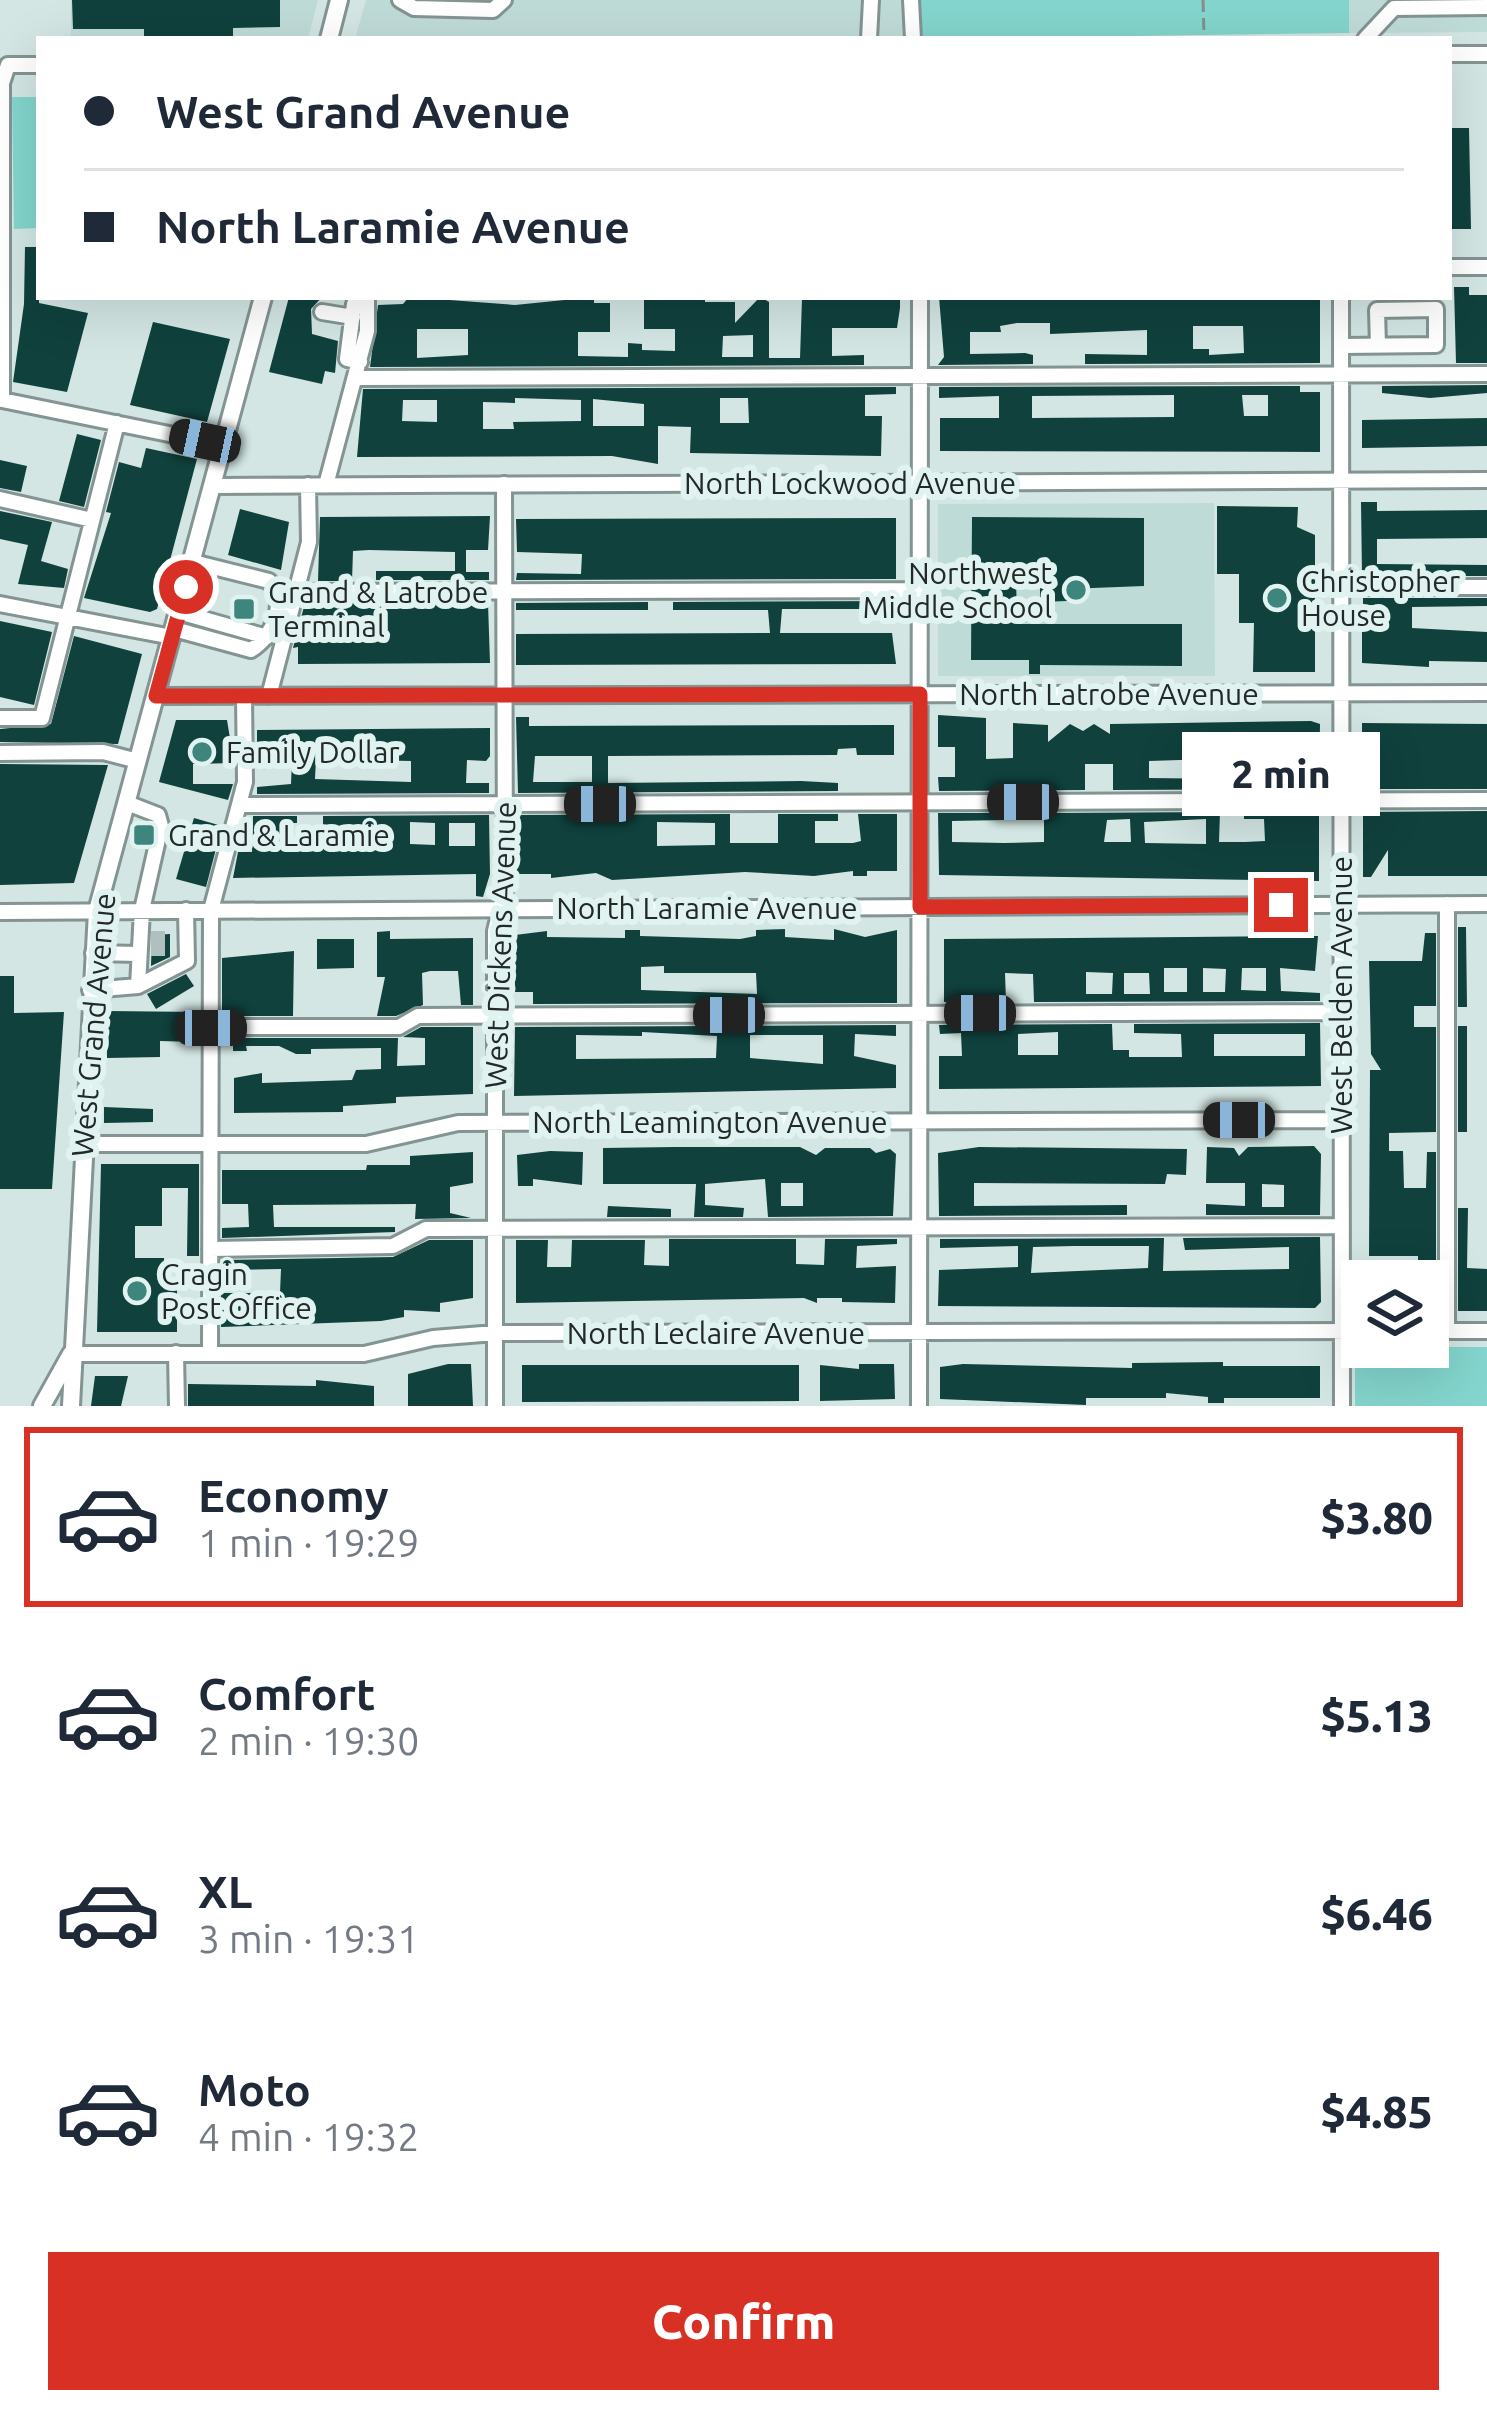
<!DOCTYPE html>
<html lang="en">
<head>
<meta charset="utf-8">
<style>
  body { margin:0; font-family:Ubuntu,sans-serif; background:#f6f6f7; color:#1f2937; height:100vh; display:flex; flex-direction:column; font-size:45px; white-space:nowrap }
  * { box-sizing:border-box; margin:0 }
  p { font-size:39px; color:#747a83 }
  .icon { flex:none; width:66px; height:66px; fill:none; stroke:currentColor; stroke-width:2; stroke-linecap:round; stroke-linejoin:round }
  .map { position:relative; height:1406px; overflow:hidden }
  .drawer { display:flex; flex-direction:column; background:#fff; flex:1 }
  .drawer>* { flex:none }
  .guide { position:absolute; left:36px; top:36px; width:1416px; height:264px; border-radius:0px; box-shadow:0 12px 48px #0002; display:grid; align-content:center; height:264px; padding:0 48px; background:#fff }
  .controls { position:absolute; left:1341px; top:1260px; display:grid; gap:24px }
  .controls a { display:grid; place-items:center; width:108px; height:108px; border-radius:0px; background:#fff; box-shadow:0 12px 48px #0002; font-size:60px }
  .end { position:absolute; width:54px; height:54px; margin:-27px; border:15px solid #d93025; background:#fff; box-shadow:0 0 0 6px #fff }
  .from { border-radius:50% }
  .bubble { position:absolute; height:84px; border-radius:0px; background:#fff; box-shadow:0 12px 48px #0002; font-size:39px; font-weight:800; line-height:84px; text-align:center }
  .car { position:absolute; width:36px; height:72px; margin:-36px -18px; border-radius:15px; box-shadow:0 0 9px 3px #0007; background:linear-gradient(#222 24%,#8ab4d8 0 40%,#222 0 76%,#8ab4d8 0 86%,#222 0) }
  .guide b { display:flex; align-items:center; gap:42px; height:114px; font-size:45px }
  .guide b+b { border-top:3px solid #e0e1e3 }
  .guide i { width:30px; height:30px; background:#1f2937 }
  ul { padding:21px 0 0; list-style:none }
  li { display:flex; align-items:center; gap:36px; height:180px; margin:0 24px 18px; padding:0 24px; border:6px solid transparent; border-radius:0px }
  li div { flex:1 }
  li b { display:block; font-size:45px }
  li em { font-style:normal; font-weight:800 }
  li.active { border-color:#d93025 }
  li>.icon { width:108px; height:108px; stroke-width:1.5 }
  .primary-button { display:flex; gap:24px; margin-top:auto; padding:24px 48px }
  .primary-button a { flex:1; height:138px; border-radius:0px; background:#d93025; color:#fff; font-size:48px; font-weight:800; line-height:138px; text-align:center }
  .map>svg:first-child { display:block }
  .built { fill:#bfdbd8 }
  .green { fill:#83d5cd }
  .building { fill:#10413d; fill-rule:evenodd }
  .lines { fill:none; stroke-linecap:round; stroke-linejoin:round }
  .minor-tunnel { stroke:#b0c0be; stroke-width:14; stroke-dasharray:14 7; stroke-linecap:butt }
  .minor-casing { stroke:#839492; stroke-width:20 }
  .major-casing { stroke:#839492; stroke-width:22 }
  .path { stroke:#828f8d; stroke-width:3; stroke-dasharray:12 6; stroke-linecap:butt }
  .minor { stroke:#fff; stroke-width:14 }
  .major { stroke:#fff; stroke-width:16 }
  .route { stroke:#d93025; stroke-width:15 }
  .poi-dot { fill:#3e857e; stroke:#e0f3f0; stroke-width:4.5 }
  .labels { text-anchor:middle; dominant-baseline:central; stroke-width:12; stroke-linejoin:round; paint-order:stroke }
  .street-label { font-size:30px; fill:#222928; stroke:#e0f3f0 }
  .poi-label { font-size:30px; fill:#222928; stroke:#e0f3f0; text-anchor:start }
</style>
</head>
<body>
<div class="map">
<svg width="1487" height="1406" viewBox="0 0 1487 1406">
  <rect width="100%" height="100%" fill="#d3e6e3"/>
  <path class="built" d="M71,0H318L308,39H71Z
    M366,0H920V39H355Z
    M1349,0H1487V32L1349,33Z
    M1214,503L1215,676H938V504Z"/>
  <path class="green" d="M920,0H1349V33L920,39Z
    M12,97H39V228L14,229Z
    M1355,1347H1487V1406H1355Z"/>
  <path class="building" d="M72,0H280V27L233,28V39H144V29H73Z
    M1449,128H1469L1471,229H1449Z
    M25,247H39V303L88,313L67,392L13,382L24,304Z
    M1454,287H1469V295H1487V363H1456Z
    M289,297H322L311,309L312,334L338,341L335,373L325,371L322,384L269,372Z
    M409,297L515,305L594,297V303H610V332H578V356L628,357V343L642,344V350L675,351V329H644V300L705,297V302H735V323L760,297L769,302V358H800L802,299L900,297V308L897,328H832V356L864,355V365L370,367L378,305L403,304ZM417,329H468V355L417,358ZM753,335V357H722L723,336Z
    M939,297H1320V363L1085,364V354L1147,355V330L1050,334V323H1017L1000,326L1001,332H970V354L1025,353L1033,355V364L938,365L944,357ZM1193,326H1243L1244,353L1209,355V349H1193Z
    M153,322L230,339L207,422L130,405Z
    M1487,385V393L1430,398L1382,393V386Z
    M1300,386V392H1320V452L940,451V418H999V396L939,398V387ZM1174,395V417L1032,418V396ZM1242,395H1268V416H1244Z
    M896,387V394L865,395V416H882L881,456L690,453L691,427L658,426V464L612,456L357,457L363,389ZM515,398L581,400V421L513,422L514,429H483V402L515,403ZM720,398H748L749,423H720ZM593,399L644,404V426H593ZM403,400H437V422L402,421Z
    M1487,418V446L1362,448V420Z
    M77,434L101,440L84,507L59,501Z
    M146,448L197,459L157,609L150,612L84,598L111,513L106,512L119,462L141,468Z
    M0,460L27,466L21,492L0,488Z
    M1361,502H1377V511L1487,510V538L1377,539V564L1487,565V576H1362Z
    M1217,506L1298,507L1297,527L1315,535V672H1253L1254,623H1239V574H1217Z
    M240,509L289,522L281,570L228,555Z
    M0,511L52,522L41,561L68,569L64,588L18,584L28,545L0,539Z
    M490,516L488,550H466V572H489V580H376V571H455V552L369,550L353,551L352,581H318L320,517Z
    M972,517L1144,518V586L1067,589V601L1040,602V576H1016L1017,624H1182V666L1040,665V674H1029V660H971Z
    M896,518V579L516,580L517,573L581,574L582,554L517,552L516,519Z
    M1363,598H1487V606L1412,607V628L1487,632V662L1429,661V667L1362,663V626L1381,627V605H1363Z
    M896,601V607L877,609H782L780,633H892L896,664L516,665V634L770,633L768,610H673V602Z
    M648,602V610H516V603Z
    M305,603H488L490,663L298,664V647L293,648Z
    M0,621L52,632L34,705L0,697Z
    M74,636L142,654L118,744L0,742V729L51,724Z
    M938,715L986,718V759L1013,758V723L1048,725V742L1070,724L1083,731L1094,724L1110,734V724L1311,721L1320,724L1319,789L1113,790V764H1085V790L939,791L938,777H955V747H938ZM1302,756V780L1149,778V761Z
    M516,717H529V726L894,725V755H857L856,748L838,749L837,755L608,756V783L801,781L838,783V791L518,793ZM535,756H592V782H533Z
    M176,720H227L234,763L193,764V784H233L228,800L159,782Z
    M1362,723L1487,724V789H1362Z
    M490,728V756L486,761L467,760L466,783H489V793L257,794V787L291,784L292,760L257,763V730ZM316,759L411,761V782L315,779Z
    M0,764L108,765L74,883L0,885Z
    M1487,811V876H1388V850L1371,877H1363V812Z
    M1220,812L1219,842H1245L1265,841L1264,819H1244V812H1319V881L939,875L938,813H1004V820L952,821V842L1004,843L1044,842V813ZM1130,819L1131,842H1104L1107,820ZM1206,819V844L1145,843L1144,822Z
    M730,814V843H778V814H838V821H815V843H853L861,841L858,814H897V871H867V876H853V871L814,876L745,872L612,880L596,873L551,878V874H517L516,815ZM657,822L715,823V845L657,846Z
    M489,815L490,874L483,897L476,896V874L233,878L238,852H252L253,816H297V823H281L282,846H323V816ZM410,822L435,823V845L410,844ZM475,823V846H449V823Z
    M194,818L222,826L206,887L176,879Z
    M1458,927H1466L1467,1007H1458Z
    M785,929V937L834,940V929L865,937L897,930V1003L533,1004V992H515V935L547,931V937L625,938V930H640V936L740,939L756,936V930ZM664,966V973H756L757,994L641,990V967Z
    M390,931V939L473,938V1005H461L458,971H430L422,973L423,1005L396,1016H377L385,977H377V932Z
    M1425,933H1436V1006H1414V1027H1436V1132L1389,1133V1151H1403L1404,1188H1426L1427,1152H1436V1311H1428V1279H1418V1256H1369L1370,1070H1381L1371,1054L1369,961H1422Z
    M170,934V957L151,966L152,935Z
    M1318,936L1315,971L1280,968L1281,991L1320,993V1001L1034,1002L1033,974L1005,973L1006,1002H944V939ZM1164,968H1187V992H1164ZM1203,968L1226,969L1225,992H1203ZM1242,968H1266V991L1241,990ZM1086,972L1113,973L1112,994H1086ZM1124,973H1149L1150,994H1124Z
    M317,939H354V968L317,969Z
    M294,951L293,1016H222V958Z
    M186,974L194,986L156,1009L147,994Z
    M0,976H14V1013L64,1012L52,1189H0Z
    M107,1011L200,1012L197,1042L160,1041V1057L107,1058Z
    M1320,1023L1321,1086L939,1089V1056H962L961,1033L940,1034L939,1025L1112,1024L1113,1050H1129V1057H1182L1181,1034L1134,1033V1024ZM1058,1032V1055H1018V1034ZM1214,1034H1305V1056H1214Z
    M896,1025V1036L855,1034L854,1056L896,1065V1088L514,1096L515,1027ZM642,1032L717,1036L716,1058L576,1059V1035L642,1036ZM750,1035H823V1064L750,1058Z
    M1458,1026H1467V1132H1458Z
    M421,1027H473V1094L396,1097V1103L343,1106V1112L234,1113V1078L262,1073V1083L352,1080L356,1070L381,1069V1048L311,1049V1054H296L279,1046H246L247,1051H233V1038H398L397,1066L425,1065V1038L403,1037Z
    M104,1107L153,1109V1122L104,1123Z
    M1314,1146L1321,1154L1320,1215H1206V1204L1245,1206V1183H1206L1207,1147L1234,1148L1239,1156L1248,1147ZM1262,1184L1284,1185V1207H1262Z
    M674,1147H800L816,1155L825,1148H870L876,1153L890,1149L896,1154L893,1216L768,1217L765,1179L705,1184V1205L744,1208L743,1217H694L696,1184H603V1148ZM781,1183H803V1206H781Z
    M979,1147L1187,1149L1186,1175L1167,1174L1165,1184L974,1183V1206L1127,1205V1215L939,1216L938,1153Z
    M550,1151L583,1152L582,1185L533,1179V1186H518L517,1155Z
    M473,1152V1183L450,1187V1213L471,1218L415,1219L416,1204L273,1205L274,1227H395V1232L222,1238V1228L249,1227L248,1204H222V1170H366L367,1165H410V1156Z
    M101,1164H199V1256H187L188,1188H162V1226H135V1258H164V1279H177V1332H97Z
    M608,1206L671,1209V1217H607Z
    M1458,1208H1468L1467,1268L1487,1269V1311H1458Z
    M1320,1237L1321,1302L1315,1308L938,1306L939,1270L1018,1267V1246L940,1248V1239L1164,1238L1163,1271L1289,1269V1247L1185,1250L1183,1238ZM1074,1246H1149L1148,1268L1031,1273L1033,1247Z
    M669,1239H796V1264L824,1265L825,1239H897V1244L857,1246L856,1268L896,1266L895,1303L842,1302V1298H817V1303L804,1298L516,1303V1240H548L547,1267H571L572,1240H645L644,1265L669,1266Z
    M429,1240H473V1298L440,1303V1312L404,1310V1317L381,1321L221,1327V1293H280L281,1269L221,1270V1260L393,1257Z
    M1223,1362V1366H1320V1398H1224V1403H1208V1397L1166,1393V1398H1086V1405L940,1399V1367L963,1364L1132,1368V1363Z
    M448,1364H471L473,1406H408V1374Z
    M859,1364H894L895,1399L820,1401V1365L859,1369Z
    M522,1365H799V1401L522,1402Z
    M95,1376H128L121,1406H91Z
    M316,1380L374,1386V1406H188V1384L316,1386Z"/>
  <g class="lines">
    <path class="minor-tunnel" d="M151,938H170
      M151,949H170"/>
    <g class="minor-casing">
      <path id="minor" d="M400,0L414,8L493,10L504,0
        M911,0L913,39
        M869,39L871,0
        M1365,39L1394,8L1487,7
        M1449,54H1487
        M39,65H8L2,83V400L223,445
        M1449,267H1487
        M1341,297L1342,1406
        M322,312L353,317
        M1341,346L1436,345V309L1377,310L1378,346
        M360,362L347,359L354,304H367
        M356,378L1487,374
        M326,485L367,331V297
        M213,486L1487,480
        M0,499L92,520
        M1341,587H1487
        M297,592L920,590
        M0,604L172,637
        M179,612L267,637
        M174,629L251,650C272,636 289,604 269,581L193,562
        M156,696L1487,693
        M269,696L309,542L308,485
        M0,718H42L117,423
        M0,753L103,752L138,761
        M127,803L158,815L161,826L142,910L138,986
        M239,805L1487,800
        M1447,904V1331
        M0,912L1487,904
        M93,953L139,954
        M90,990L138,986L187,961L186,910
        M211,1027H399L418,1016L1340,1012
        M82,1144H366L458,1123L1341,1120
        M210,1249L393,1246L426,1229L1341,1226
        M1428,1331H1487
        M210,1352L211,910L245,782L244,696
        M176,1353L177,1406
        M71,1354H364L433,1338L495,1333L1362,1331
        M495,1406V931L505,890L504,484
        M919,1406L920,297"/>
    </g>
    <g class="major-casing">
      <path id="major" d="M329,39L339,0
        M42,1406L71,1354
        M71,1406L97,911L263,297"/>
    </g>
    <path class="path" d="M1203,0L1204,36"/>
    <use href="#minor" class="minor"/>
    <use href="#major" class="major"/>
  </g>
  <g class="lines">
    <path class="route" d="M186,587L156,696L920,694V907L1281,905"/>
  </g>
  <g class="poi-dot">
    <circle cx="1076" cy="590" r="12"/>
    <circle cx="1277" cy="598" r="12"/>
    <rect x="232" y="597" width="24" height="24" rx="6"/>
    <circle cx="202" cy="752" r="12"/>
    <rect x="132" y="823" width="24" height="24" rx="6"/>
    <circle cx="137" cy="1291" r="12"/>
  </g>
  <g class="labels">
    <g class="street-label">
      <text x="850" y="483">North Lockwood Avenue</text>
      <text x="1109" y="694">North Latrobe Avenue</text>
      <text x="707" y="908">North Laramie Avenue</text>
      <text transform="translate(500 945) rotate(-88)">West Dickens Avenue</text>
      <text transform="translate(1341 995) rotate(-90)">West Belden Avenue</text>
      <text transform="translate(93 1025) rotate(-85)">West Grand Avenue</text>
      <text x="710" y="1122">North Leamington Avenue</text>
      <text x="716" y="1333">North Leclaire Avenue</text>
    </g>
    <g class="poi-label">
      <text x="1052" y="573" text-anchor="end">Northwest<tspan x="1052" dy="34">Middle School</tspan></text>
      <text x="1301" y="581">Christopher<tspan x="1301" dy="34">House</tspan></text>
      <text x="268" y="592">Grand &amp; Latrobe<tspan x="268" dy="34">Terminal</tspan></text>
      <text x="226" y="752">Family Dollar</text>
      <text x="168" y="835">Grand &amp; Laramie</text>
      <text x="161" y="1274">Cragin<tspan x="161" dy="34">Post Office</tspan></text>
    </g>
  </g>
</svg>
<div class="controls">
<a><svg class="icon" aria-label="layers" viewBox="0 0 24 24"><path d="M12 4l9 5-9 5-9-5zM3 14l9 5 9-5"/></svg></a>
</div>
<i class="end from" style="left:186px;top:587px"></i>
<i class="end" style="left:1281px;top:905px"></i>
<div class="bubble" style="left:1182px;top:732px;width:198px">2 min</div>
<i class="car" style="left:205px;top:441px;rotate:282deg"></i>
<i class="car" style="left:1023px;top:802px;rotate:270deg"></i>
<i class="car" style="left:600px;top:804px;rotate:270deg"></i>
<i class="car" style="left:980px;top:1013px;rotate:270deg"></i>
<i class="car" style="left:729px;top:1015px;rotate:270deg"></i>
<i class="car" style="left:211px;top:1028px;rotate:90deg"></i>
<i class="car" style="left:1239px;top:1120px;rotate:270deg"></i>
<div class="guide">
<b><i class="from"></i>West Grand Avenue</b>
<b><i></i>North Laramie Avenue</b>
</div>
</div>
<section class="drawer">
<ul>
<li class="active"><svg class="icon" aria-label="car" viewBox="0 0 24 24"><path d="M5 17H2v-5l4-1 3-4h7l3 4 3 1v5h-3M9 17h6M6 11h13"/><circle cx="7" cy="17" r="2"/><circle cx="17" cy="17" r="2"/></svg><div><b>Economy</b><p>1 min · 19:29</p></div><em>$3.80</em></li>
<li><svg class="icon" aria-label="car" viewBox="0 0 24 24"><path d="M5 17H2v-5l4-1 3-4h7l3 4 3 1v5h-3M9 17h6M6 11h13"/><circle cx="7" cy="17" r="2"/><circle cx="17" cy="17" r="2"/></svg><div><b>Comfort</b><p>2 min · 19:30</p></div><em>$5.13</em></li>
<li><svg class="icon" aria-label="car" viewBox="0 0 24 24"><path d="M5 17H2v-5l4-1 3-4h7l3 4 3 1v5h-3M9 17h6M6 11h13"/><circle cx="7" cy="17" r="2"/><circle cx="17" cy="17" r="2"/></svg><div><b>XL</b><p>3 min · 19:31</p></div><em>$6.46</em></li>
<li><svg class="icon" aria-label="car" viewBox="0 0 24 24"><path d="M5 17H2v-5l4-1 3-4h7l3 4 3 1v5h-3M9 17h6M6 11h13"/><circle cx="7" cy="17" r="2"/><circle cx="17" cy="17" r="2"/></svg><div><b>Moto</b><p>4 min · 19:32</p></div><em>$4.85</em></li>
</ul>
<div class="primary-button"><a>Confirm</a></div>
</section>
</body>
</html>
